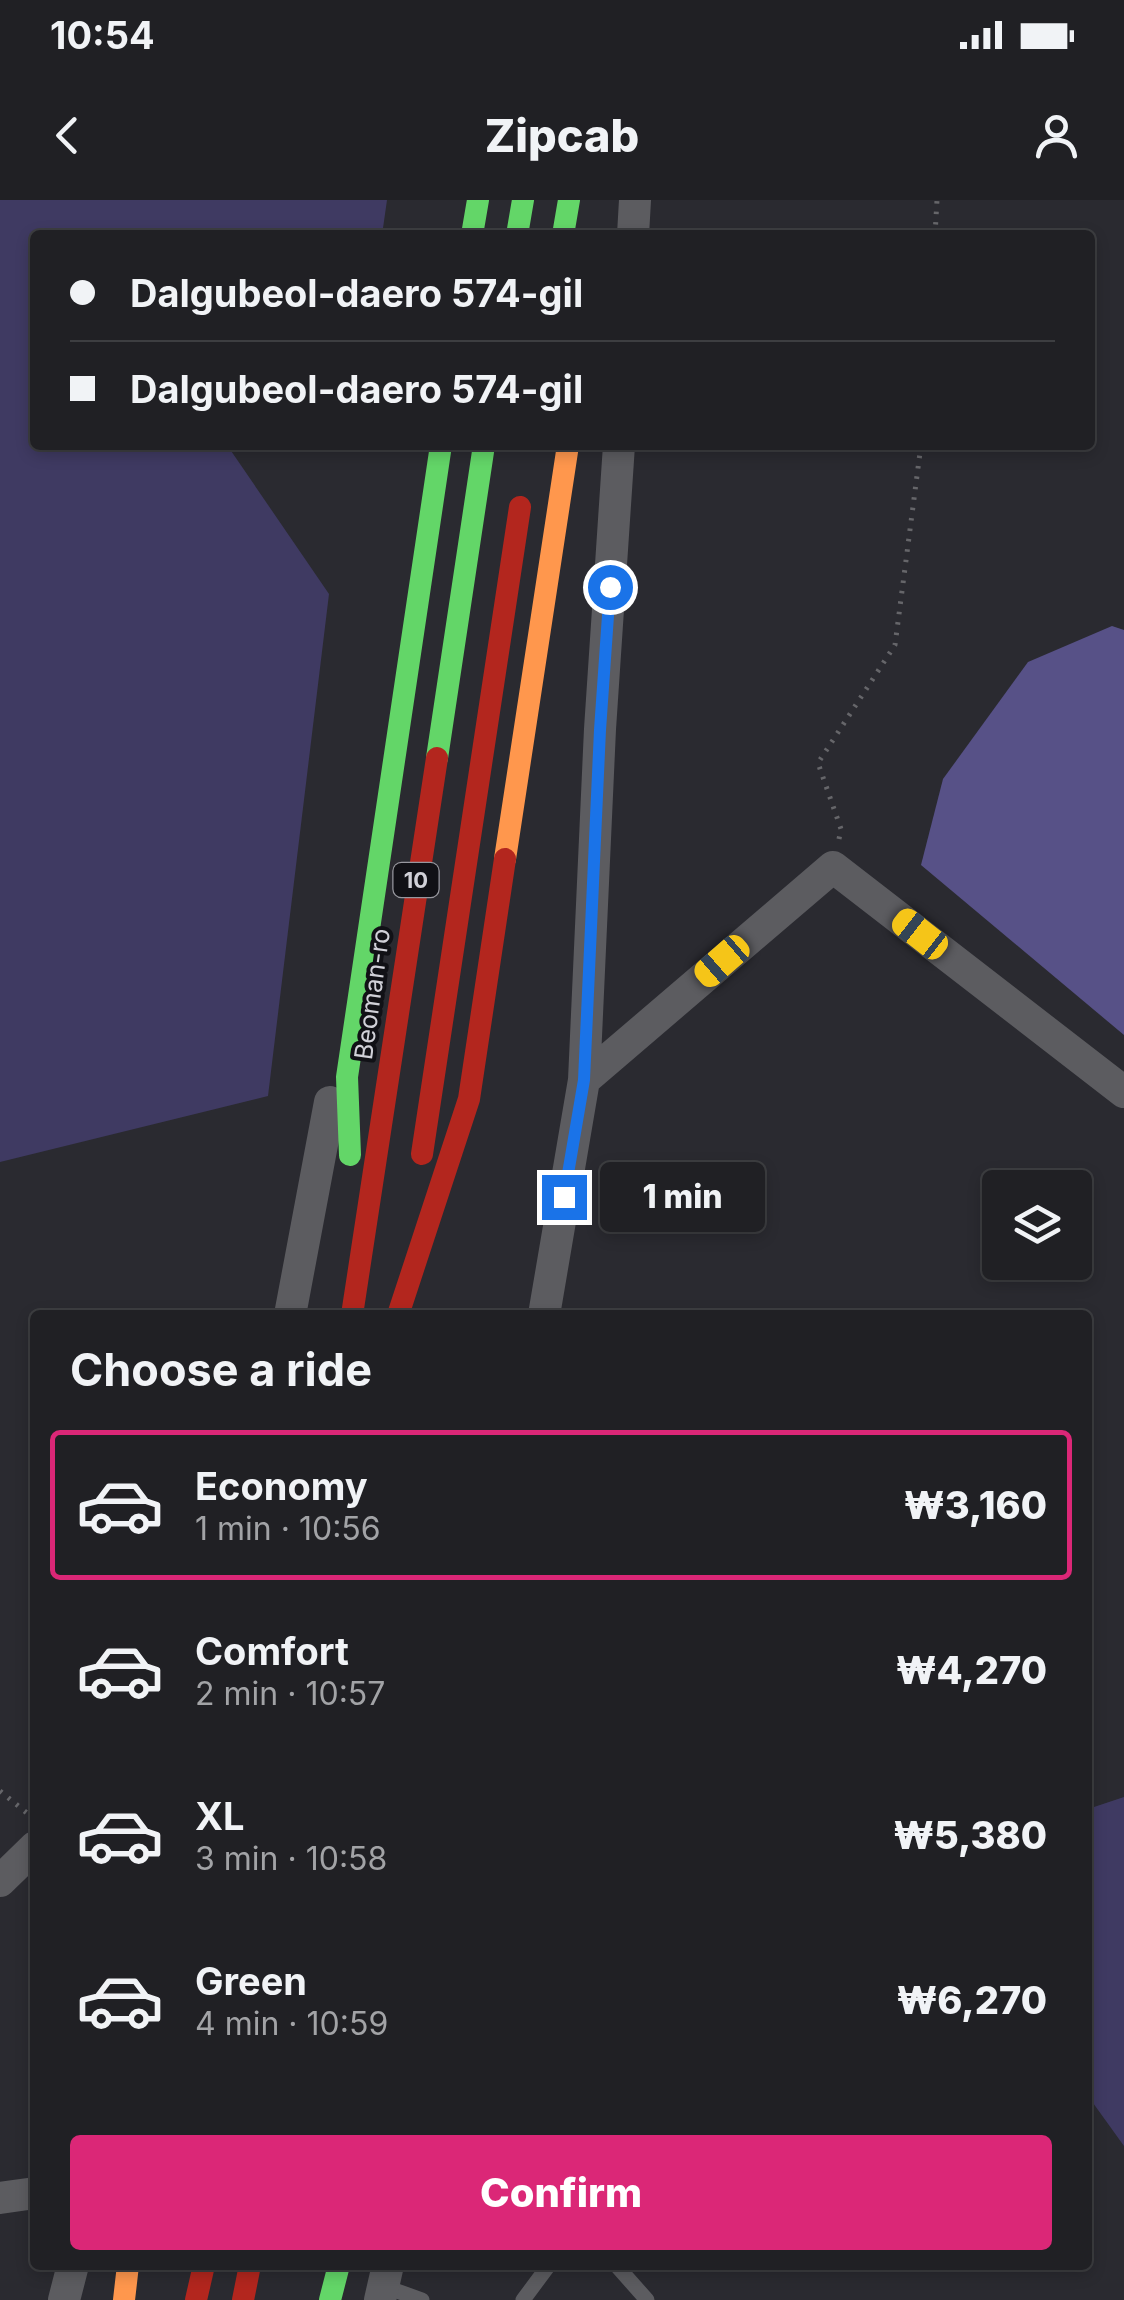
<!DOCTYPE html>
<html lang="en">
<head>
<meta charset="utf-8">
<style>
  body { margin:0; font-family:Inter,sans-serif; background:#2d2d31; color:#f1f3f6; height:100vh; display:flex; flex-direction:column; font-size:38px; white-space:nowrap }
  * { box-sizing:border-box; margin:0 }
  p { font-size:32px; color:#a2a3a6 }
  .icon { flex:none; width:55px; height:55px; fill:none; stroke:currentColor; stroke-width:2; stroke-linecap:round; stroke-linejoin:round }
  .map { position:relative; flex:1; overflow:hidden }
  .sheet { position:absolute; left:30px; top:1110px; width:1062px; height:960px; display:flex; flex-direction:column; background:#202024; border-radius:10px; box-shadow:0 5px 15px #0003,0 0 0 2px #3d3e41 }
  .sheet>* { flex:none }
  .guide { position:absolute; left:30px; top:30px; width:1065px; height:220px; border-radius:10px; box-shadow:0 5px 15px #0003,0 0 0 2px #3d3e41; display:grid; align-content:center; height:220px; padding:0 40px; background:#202024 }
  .buttons { position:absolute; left:982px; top:970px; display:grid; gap:20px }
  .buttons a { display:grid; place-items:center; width:110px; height:110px; border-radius:10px; background:#202024; box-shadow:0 5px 15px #0003,0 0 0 2px #3d3e41; font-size:50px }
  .end { position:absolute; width:45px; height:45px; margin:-22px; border:12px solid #1a73e8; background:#fff; box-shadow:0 0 0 5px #fff }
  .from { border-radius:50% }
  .bubble { position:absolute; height:70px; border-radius:10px; background:#202024; box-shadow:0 5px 15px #0003,0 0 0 2px #3d3e41; font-size:32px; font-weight:800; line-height:70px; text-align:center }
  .car { position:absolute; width:30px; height:60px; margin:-30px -15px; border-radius:12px; box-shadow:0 0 8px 2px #0007; background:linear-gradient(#f5c518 24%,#345 0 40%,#f5c518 0 76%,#345 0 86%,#f5c518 0) }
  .guide b { display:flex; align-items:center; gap:35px; height:95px; font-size:38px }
  .guide b+b { border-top:2px solid #3d3e41 }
  .guide i { width:25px; height:25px; background:#f1f3f6 }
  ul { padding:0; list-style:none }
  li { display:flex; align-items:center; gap:30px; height:150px; margin:0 20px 15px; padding:0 20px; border:5px solid transparent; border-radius:10px }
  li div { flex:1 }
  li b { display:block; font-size:38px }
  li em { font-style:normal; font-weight:800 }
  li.current { border-color:#db2777 }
  li>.icon { width:90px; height:90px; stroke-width:1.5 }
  h2 { padding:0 40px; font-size:45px; line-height:120px }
  .action { display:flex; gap:20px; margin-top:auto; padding:20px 40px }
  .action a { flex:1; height:115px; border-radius:10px; background:#db2777; color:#fff; font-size:40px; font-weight:800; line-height:115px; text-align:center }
  .status { display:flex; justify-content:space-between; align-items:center; height:70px; padding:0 50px; background:#202024; direction:ltr }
  .status svg { height:28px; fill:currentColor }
  header { display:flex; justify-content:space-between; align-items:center; height:130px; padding:0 40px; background:#202024; font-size:45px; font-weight:800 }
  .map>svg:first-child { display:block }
  .green { fill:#3f3a62 }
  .water { fill:#575187 }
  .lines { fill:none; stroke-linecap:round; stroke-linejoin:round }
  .path { stroke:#66666a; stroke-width:5; stroke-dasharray:2.5 8; stroke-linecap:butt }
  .lane { stroke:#5c5c60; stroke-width:15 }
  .street { stroke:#5c5c60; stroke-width:32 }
  .fast { stroke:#63d668; stroke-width:22 }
  .slow { stroke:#ff974d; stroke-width:22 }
  .jam { stroke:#b3261e; stroke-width:22 }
  .route { stroke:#1a73e8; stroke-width:12 }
  .labels { text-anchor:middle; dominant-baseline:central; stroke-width:8; stroke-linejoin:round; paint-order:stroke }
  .shield { fill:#111116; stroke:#97979e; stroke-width:2.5 }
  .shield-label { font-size:22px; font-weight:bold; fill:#d1d1d8 }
  .street-label { font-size:25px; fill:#d1d1d8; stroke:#111116 }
</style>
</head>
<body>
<div class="status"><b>10:54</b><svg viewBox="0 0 49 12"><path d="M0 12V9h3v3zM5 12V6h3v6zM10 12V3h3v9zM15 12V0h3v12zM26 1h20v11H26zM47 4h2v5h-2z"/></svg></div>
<header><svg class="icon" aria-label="back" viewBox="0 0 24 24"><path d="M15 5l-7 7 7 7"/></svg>Zipcab<svg class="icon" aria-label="person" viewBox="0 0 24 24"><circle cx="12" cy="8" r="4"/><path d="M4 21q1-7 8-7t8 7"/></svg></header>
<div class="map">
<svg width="1124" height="2100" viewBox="0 0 1124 2100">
  <rect width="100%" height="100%" fill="#2a2a30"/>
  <path class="green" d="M0,0H387L382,35H35V245H227L329,394L268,896L0,962Z
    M1124,1597V1946L1088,1896V1609Z"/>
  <path class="water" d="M1112,426L1124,430V835L921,665L943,579L1028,462Z"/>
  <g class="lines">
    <path class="path" d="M935,35L937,0
      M839,639L841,629L818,563L895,445L921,245
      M0,1591L33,1618"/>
    <path class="lane" d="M616,2065L647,2100
      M383,2086L422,2100
      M523,2100L549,2065"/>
    <path class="street" d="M633,35L635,0
      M584,880L833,667L1124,892
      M290,1115L330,902
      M544,1115L584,880L600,529L619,245
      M0,1681L35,1647
      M0,1998L35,1993
      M64,2100L73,2065
      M380,2100L388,2065"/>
    <path class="fast" d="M472,35L478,0
      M517,35L523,0
      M563,35L569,0
      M437,558L484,245
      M350,955L347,877L441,245
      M330,2100L339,2065"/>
    <path class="slow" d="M505,659L568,245
      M124,2100L128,2065"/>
    <path class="jam" d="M422,954L520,307
      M352,1115L437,558
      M398,1115L469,899L505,659
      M196,2100L204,2065
      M243,2100L250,2065"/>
  </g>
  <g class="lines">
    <path class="route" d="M564,997L584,880L600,530L610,387"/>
  </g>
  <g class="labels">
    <rect class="shield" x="393.5" y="663" width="45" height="34" rx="8"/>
    <g class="shield-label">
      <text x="416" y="680">10</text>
    </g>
    <g class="street-label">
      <text transform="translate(372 794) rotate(-82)">Beoman-ro</text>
    </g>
  </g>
</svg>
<div class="buttons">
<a><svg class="icon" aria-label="layers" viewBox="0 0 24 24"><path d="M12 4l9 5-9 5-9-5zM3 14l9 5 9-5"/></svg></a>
</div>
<i class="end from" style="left:610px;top:387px"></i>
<i class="end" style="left:564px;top:997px"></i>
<div class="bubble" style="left:600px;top:962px;width:165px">1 min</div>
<i class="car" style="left:920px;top:734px;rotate:308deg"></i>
<i class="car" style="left:722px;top:761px;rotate:229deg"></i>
<div class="guide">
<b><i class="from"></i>Dalgubeol-daero 574-gil</b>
<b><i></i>Dalgubeol-daero 574-gil</b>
</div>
<section class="sheet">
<h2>Choose a ride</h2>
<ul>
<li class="current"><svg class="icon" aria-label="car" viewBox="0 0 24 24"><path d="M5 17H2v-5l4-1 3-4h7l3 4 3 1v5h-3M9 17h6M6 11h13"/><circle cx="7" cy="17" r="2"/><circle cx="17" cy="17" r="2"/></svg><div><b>Economy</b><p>1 min · 10:56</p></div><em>₩3,160</em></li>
<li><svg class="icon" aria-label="car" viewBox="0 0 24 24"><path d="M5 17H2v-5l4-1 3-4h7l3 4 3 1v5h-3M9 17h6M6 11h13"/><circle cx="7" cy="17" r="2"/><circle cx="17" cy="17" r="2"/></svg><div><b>Comfort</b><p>2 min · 10:57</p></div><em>₩4,270</em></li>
<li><svg class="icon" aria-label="car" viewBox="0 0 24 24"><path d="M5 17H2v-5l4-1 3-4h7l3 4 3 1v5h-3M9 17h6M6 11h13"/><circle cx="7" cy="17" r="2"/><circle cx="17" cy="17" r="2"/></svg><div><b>XL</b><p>3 min · 10:58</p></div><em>₩5,380</em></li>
<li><svg class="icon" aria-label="car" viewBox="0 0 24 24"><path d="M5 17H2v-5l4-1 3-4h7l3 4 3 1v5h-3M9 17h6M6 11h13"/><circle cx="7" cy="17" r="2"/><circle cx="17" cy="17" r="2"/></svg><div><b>Green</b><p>4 min · 10:59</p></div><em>₩6,270</em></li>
</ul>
<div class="action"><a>Confirm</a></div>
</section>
</div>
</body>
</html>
